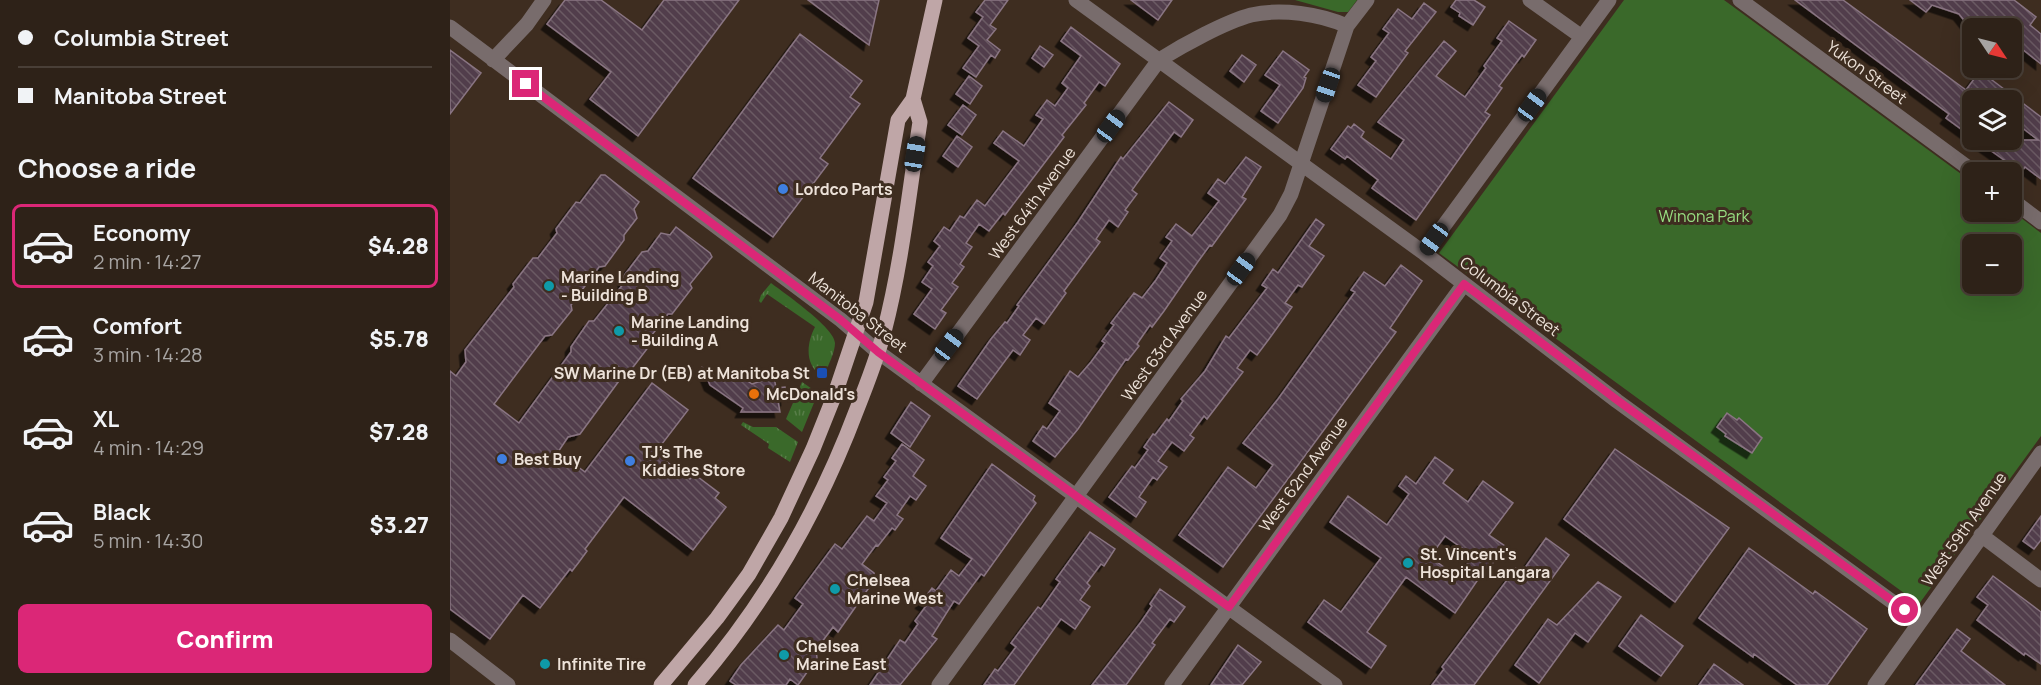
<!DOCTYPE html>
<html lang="en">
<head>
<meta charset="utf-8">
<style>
  body { margin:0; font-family:Manrope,sans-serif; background:#3a2f25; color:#f1f3f6; height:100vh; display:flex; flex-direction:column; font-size:22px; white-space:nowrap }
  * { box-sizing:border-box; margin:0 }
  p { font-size:20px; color:#a7a4a2 }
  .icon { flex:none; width:33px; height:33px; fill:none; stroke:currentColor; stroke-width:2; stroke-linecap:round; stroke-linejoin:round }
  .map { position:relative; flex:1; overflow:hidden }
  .drawer { display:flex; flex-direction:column; background:#2e2218; width:450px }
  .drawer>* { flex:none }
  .guide { display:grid; align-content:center; height:132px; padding:0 18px; background:#2e2218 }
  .needle { width:39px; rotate:125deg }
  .controls { position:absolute; left:1512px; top:18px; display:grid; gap:12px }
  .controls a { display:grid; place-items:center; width:60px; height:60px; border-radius:9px; background:#2e2218; box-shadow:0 6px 24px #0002,0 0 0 2px #493f37; font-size:30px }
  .end { position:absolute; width:27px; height:27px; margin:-14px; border:8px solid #db2777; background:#fff; box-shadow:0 0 0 3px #fff }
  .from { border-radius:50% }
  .car { position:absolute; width:18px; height:36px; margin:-18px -9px; border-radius:8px; box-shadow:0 0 4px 2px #0007; background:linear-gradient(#222 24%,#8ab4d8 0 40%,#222 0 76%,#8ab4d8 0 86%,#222 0) }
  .guide b { display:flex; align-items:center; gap:21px; height:57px; font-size:22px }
  .guide b+b { border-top:2px solid #493f37 }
  .guide i { width:15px; height:15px; background:#f1f3f6 }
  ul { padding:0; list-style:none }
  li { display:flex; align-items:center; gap:18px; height:84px; margin:0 12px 9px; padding:0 6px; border:3px solid transparent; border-radius:9px }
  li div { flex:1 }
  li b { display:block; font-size:22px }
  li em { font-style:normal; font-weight:800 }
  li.on { border-color:#db2777 }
  li>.icon { width:54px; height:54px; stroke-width:1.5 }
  h2 { padding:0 18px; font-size:27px; line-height:72px }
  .button { display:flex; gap:12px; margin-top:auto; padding:12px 18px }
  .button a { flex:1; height:69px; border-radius:9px; background:#db2777; color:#fff; font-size:24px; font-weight:800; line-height:69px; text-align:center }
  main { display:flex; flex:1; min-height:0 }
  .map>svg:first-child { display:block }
  .grass { fill:url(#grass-tufts) }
  .park { fill:#3a692a; fill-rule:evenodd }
  .building { fill:url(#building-back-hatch); stroke:#8a7583; stroke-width:1.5; fill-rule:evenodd; filter:url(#shadow) }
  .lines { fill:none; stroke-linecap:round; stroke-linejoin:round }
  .minor { stroke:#786c6c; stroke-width:15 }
  .major { stroke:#bfa6a7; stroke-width:15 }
  .route { stroke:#db2777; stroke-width:8 }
  .shop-dot { fill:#3f7fe0; stroke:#3e2d20; stroke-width:2 }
  .culture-dot { fill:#0f9aa8; stroke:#3e2d20; stroke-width:2 }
  .transit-dot { fill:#1a4fb4; stroke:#3e2d20; stroke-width:2 }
  .food-dot { fill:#e8710a; stroke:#3e2d20; stroke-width:2 }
  .labels { text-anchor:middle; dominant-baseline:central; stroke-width:6; stroke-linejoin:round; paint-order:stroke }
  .street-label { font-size:16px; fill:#ede2d9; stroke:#3e2d20 }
  .poi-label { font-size:16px; font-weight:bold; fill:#ede2d9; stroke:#3e2d20; text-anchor:start }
  .park-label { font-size:16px; fill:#97de81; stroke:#3e2d20 }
</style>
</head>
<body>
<main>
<section class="drawer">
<div class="guide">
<b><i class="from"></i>Columbia Street</b>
<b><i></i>Manitoba Street</b>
</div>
<h2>Choose a ride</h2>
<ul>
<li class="on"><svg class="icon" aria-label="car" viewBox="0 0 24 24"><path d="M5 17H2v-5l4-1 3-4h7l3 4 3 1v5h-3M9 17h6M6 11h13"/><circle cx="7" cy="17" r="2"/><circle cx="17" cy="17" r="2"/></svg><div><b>Economy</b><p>2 min · 14:27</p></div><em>$4.28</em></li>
<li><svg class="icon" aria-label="car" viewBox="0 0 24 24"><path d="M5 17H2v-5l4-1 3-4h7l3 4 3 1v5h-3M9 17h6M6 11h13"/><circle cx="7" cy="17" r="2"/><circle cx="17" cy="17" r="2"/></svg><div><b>Comfort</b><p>3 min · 14:28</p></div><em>$5.78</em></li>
<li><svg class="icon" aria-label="car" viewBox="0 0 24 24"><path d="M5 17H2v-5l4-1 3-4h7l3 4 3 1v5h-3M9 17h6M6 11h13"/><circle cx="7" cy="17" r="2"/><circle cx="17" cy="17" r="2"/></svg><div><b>XL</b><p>4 min · 14:29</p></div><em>$7.28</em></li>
<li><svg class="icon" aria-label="car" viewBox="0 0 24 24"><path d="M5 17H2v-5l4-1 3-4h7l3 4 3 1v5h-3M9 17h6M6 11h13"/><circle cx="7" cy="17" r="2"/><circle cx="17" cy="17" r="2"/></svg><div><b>Black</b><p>5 min · 14:30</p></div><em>$3.27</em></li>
</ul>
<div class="button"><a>Confirm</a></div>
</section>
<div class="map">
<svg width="1591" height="685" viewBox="0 0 1591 685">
  <defs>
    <pattern id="grass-tufts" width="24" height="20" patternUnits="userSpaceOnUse" patternTransform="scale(1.5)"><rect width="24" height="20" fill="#3a692a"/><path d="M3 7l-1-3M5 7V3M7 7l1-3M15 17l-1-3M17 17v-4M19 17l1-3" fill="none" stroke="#577e48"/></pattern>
    <pattern id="building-back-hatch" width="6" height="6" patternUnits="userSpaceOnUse" patternTransform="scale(1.5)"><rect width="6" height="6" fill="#513e4b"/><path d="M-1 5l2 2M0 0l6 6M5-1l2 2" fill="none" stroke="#6a5a64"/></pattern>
    <filter id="shadow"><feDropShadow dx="-5.5" dy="5.5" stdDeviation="0" flood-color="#0009"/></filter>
  </defs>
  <rect width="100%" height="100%" fill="#3e2d20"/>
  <path class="grass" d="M321,283C334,293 385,328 385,343C385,353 378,365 375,374L371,375C354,364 357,342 365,327L317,294L311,303L309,301L311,295Z
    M352,382L368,393L352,432L336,419Z
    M293,422L303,427H326L348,442L340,462L318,448L319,444L291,425Z"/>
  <path class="park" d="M845,0H907L898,12H888Z
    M1174,0H1274L1522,182V212L1562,211L1591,233V436L1469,604L989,253ZM1522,244H1562V284H1522Z"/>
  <path class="building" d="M115,0H151L192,30L214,0H289L188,136L140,99L161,72L97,24Z
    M358,0H429L419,45Z
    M535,0H558L540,25L546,29L537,40L550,50L545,58L541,55L526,77L513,68L529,46L518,38L533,17L526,12Z
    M681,0H722L708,20Z
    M1006,0H1024L1035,7L1023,25L1009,16L1010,13L1001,7Z
    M1345,0H1393L1516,90L1530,71L1591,117V179L1575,167L1571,172L1526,140H1588L1562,120V100H1538L1522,89V137L1496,118L1499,114Z
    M1460,0H1564L1586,17L1580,25L1591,34V64L1562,41V28H1527L1516,23L1509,14L1482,5L1476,12Z
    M974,3L986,12L955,51L958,53L926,97L908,85L926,61L921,57L939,33L933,29L948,9L962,19Z
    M1059,21L1086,40L1074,57L1072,55L1049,86L1052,88L1035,112L1040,115L966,220L922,188L928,180L897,156L895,159L881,149L898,126L901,128L904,124L914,132L911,137L941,159L954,140L928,122L994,41L1006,51L986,76L1015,97L1036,68L1034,66L1052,41L1047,38Z
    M621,27L670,64L655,86L649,82L634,103L636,105L612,135L614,137L602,153L555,215L553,213L539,231L529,224L516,243L522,247L510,264L514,267L502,283L508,287L491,310L496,313L485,329L464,314L482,289L472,282L483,266L478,262L490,246L484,241L494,227L500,231L510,216L514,218L527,200L535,206L569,161L544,143L553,131L574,146L593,119L586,115L597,100L605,106L618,88L612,83L631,56L611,41Z
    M350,34L412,81L400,97L410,104L370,158L378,164L323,237L243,178Z
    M590,46L603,55L594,67L582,58Z
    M0,50L31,73L0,114Z
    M833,51L859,70L854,77L856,78L853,88L828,123L811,111L830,85L815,75Z
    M792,55L806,65L794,82L780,71Z
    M519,76L532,86L520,104L506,94Z
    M719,102L743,120L731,137L724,132L682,190L687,194L675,210L678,212L668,227L659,220L646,239L650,242L614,291L616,293L594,324L586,318L573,335L580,340L570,355L563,350L527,399L508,386L541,339L555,322L557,323L569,306L567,305L628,222L671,157L673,159Z
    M513,105L526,115L512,135L498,125Z
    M507,136L522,147L508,167L493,156Z
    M796,157L811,167L792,197L796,199L762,246L760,245L747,263L714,311L702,327L700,325L687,344L689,346L678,360L676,359L628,429L605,457L583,441L593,426L597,429L610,411L599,403L620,371L628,377L641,362L655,343L652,341L664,325L661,323L684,293L692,298L706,280L717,263L710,258L722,241L716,237L726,224L742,236L769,201L758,193L768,179L775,184Z
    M151,175H155L189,202L184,209L187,218L174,235V240L155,266L149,267L121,305L122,310L102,335L95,336L44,404L69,423L121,352V347L139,321H144L174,283L173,277L192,252L198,251L211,233L220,235L226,227L260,253L262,257L240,284L242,288L222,314H218L198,340L200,345L180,371L177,370L130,434L118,437L108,452L135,472L202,383L238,410L205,453L240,479L244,474L269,493L265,498L276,507L243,550L174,497L135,549L137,551L129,562L122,571L120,569L90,608L73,595L40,639L0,609V371L6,376L16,362L15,350L64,287L63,284L83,258H88L107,233L106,229L126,202L130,203Z
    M866,219L874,225L859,246L874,256L852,287L848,285L835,303L842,307L819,339L807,355L800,350L787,368L793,372L757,419L754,416L740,435L744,438L734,451L722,442L708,461L717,467L707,480L703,477L689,497L696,502L686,517L659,497L682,466L685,468L698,450L694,447L703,434L705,435L717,419L719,421L733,401L731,399L755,371L776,336L779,338L817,288L812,285L823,269L828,273Z
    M951,265L972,281L940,328L946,332L773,567L729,535L778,467L806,488L823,465L793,443L828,399L905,292L901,290L914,272L935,286Z
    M253,368L269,379L278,368L302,384L324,377L326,388L335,387L336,400L328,401L330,412H291L293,408L260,385Z
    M461,402L480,416L460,447L441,433Z
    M1277,413L1287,420L1289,418L1312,438L1302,453L1275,436L1276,434L1267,427Z
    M452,444L474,460L463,476L476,486L466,500L460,496L447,515L453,519L445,530L442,528L428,546L426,545L412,564L424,573L425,579L388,632L383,627L366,650L367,658L348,685L340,679L336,685H286L280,681L291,665L328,625L334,630L353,604L345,598L385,544L392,549L417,516L424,521L437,503L426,496L438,480L434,477L446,461L442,458Z
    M1165,449L1279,528L1225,602L1114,519Z
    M985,457L1003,470L993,483L1018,502L1033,481L1063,503L1039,535L1055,546L1042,564L1040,562L1005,613L956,577L917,632L936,646L921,668L858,622L874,600L891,612L931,558L880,522L898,496L937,525L959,494L949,486L956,476L966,484ZM995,536L1023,556L1008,577L980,557Z
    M542,464L585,496L583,500L586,503L534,576L531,574L509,604L504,601L482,636L487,639L450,685H420L450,640L455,643L468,624L465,621L476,606L471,603L482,588L486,591L501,570L509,576L522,559L491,538Z
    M1591,516V540L1584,549L1573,541Z
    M640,532L665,549L654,566L651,564L637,583L640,586L630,600L640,607L625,629L611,619L564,685H534L545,669L548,671L566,647L561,643L588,607L591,609L610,582L606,579Z
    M1096,538L1119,555L1024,685H982L994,669L992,667L1066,568L1072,572Z
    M1299,548L1363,594L1365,591L1417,629L1377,685H1347L1304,654L1303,657L1249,618Z
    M1543,576L1591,612V664L1575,653L1574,655L1527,620L1538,605L1527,597Z
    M1148,582L1171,597L1138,642L1125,633L1089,683L1065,665L1098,619L1107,625Z
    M710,589L735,607L724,622L720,619L702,643L705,645L676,685H642L691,622L702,606L700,604Z
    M1191,615L1233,646L1211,676L1169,646Z
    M1507,629L1520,639L1511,651L1555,685H1466Z
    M788,645L811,662L792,685H761Z
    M1264,664L1293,685H1249Z"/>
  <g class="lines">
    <path class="minor" d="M626,0L974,253L1167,401L1470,622
      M1080,0L1132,37
      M1290,0L1524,172
      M0,27L391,320L428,352L885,685
      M43,60L77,24L94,0
      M1562,200L1591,222
      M974,253L1159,0
      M471,384L709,60C733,45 775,22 801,15C831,8 870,14 897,26
      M1531,535L1591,580
      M0,640L58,685
      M489,685L830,215L841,194L897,26L917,0
      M722,685L1014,284
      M1425,685L1591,453"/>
    <path class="major" d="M211,685L267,618L299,574L331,518L363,449L385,394L416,302L448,120L463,99L485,0
      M245,685C316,603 369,510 407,409C417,384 427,358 434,332C452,263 459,192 470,122L463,99"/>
  </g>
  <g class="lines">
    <path class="route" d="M76,84L391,320L428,352L779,607L1014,284L1167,400L1455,610"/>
  </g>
  <g class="shop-dot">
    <circle cx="333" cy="189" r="6"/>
    <circle cx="52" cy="459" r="6"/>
    <circle cx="180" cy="461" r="6"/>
  </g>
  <g class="culture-dot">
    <circle cx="99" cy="286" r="6"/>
    <circle cx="169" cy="331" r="6"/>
    <circle cx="958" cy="563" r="6"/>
    <circle cx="385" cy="589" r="6"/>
    <circle cx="334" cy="655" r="6"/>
    <circle cx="95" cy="664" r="6"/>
  </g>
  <rect class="transit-dot" x="366" y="367" width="12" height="12" rx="3"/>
  <circle class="food-dot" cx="304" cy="394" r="6"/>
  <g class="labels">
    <g class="street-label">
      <text transform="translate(1417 72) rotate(36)">Yukon Street</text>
      <text transform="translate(582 203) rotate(-54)">West 64th Avenue</text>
      <text transform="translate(1060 296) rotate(37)">Columbia Street</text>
      <text transform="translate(408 312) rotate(38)">Manitoba Street</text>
      <text transform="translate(714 345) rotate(-54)">West 63rd Avenue</text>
      <text transform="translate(853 474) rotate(-54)">West 62nd Avenue</text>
      <text transform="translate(1514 529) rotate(-55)">West 59th Avenue</text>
    </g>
    <g class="poi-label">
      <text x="345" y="189">Lordco Parts</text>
      <text x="111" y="277">Marine Landing<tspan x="111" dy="18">- Building B</tspan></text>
      <text x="181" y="322">Marine Landing<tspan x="181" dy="18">- Building A</tspan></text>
      <text x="360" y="373" text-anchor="end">SW Marine Dr (EB) at Manitoba St</text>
      <text x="316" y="394">McDonald's</text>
      <text x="192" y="452">TJ's The<tspan x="192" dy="18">Kiddies Store</tspan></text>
      <text x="64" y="459">Best Buy</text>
      <text x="970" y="554">St. Vincent's<tspan x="970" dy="18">Hospital Langara</tspan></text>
      <text x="397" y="580">Chelsea<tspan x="397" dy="18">Marine West</tspan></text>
      <text x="346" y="646">Chelsea<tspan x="346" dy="18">Marine East</tspan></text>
      <text x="107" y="664">Infinite Tire</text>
    </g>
    <g class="park-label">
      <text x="1254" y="216">Winona Park</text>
    </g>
  </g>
</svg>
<div class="controls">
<a><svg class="needle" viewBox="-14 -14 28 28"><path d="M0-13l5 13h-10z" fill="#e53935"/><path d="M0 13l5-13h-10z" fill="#a7a4a2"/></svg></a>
<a><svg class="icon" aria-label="layers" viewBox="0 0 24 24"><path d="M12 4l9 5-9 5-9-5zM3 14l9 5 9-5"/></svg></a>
<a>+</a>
<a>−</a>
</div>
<i class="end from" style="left:1455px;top:610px"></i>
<i class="end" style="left:76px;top:84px"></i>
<i class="car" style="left:878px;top:85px;rotate:199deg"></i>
<i class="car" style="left:1082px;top:105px;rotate:36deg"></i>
<i class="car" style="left:661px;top:126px;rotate:36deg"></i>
<i class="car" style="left:465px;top:154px;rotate:9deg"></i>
<i class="car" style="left:984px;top:239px;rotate:216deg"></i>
<i class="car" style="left:791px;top:269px;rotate:36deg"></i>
<i class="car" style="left:499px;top:345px;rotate:37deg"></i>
</div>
</main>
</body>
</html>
